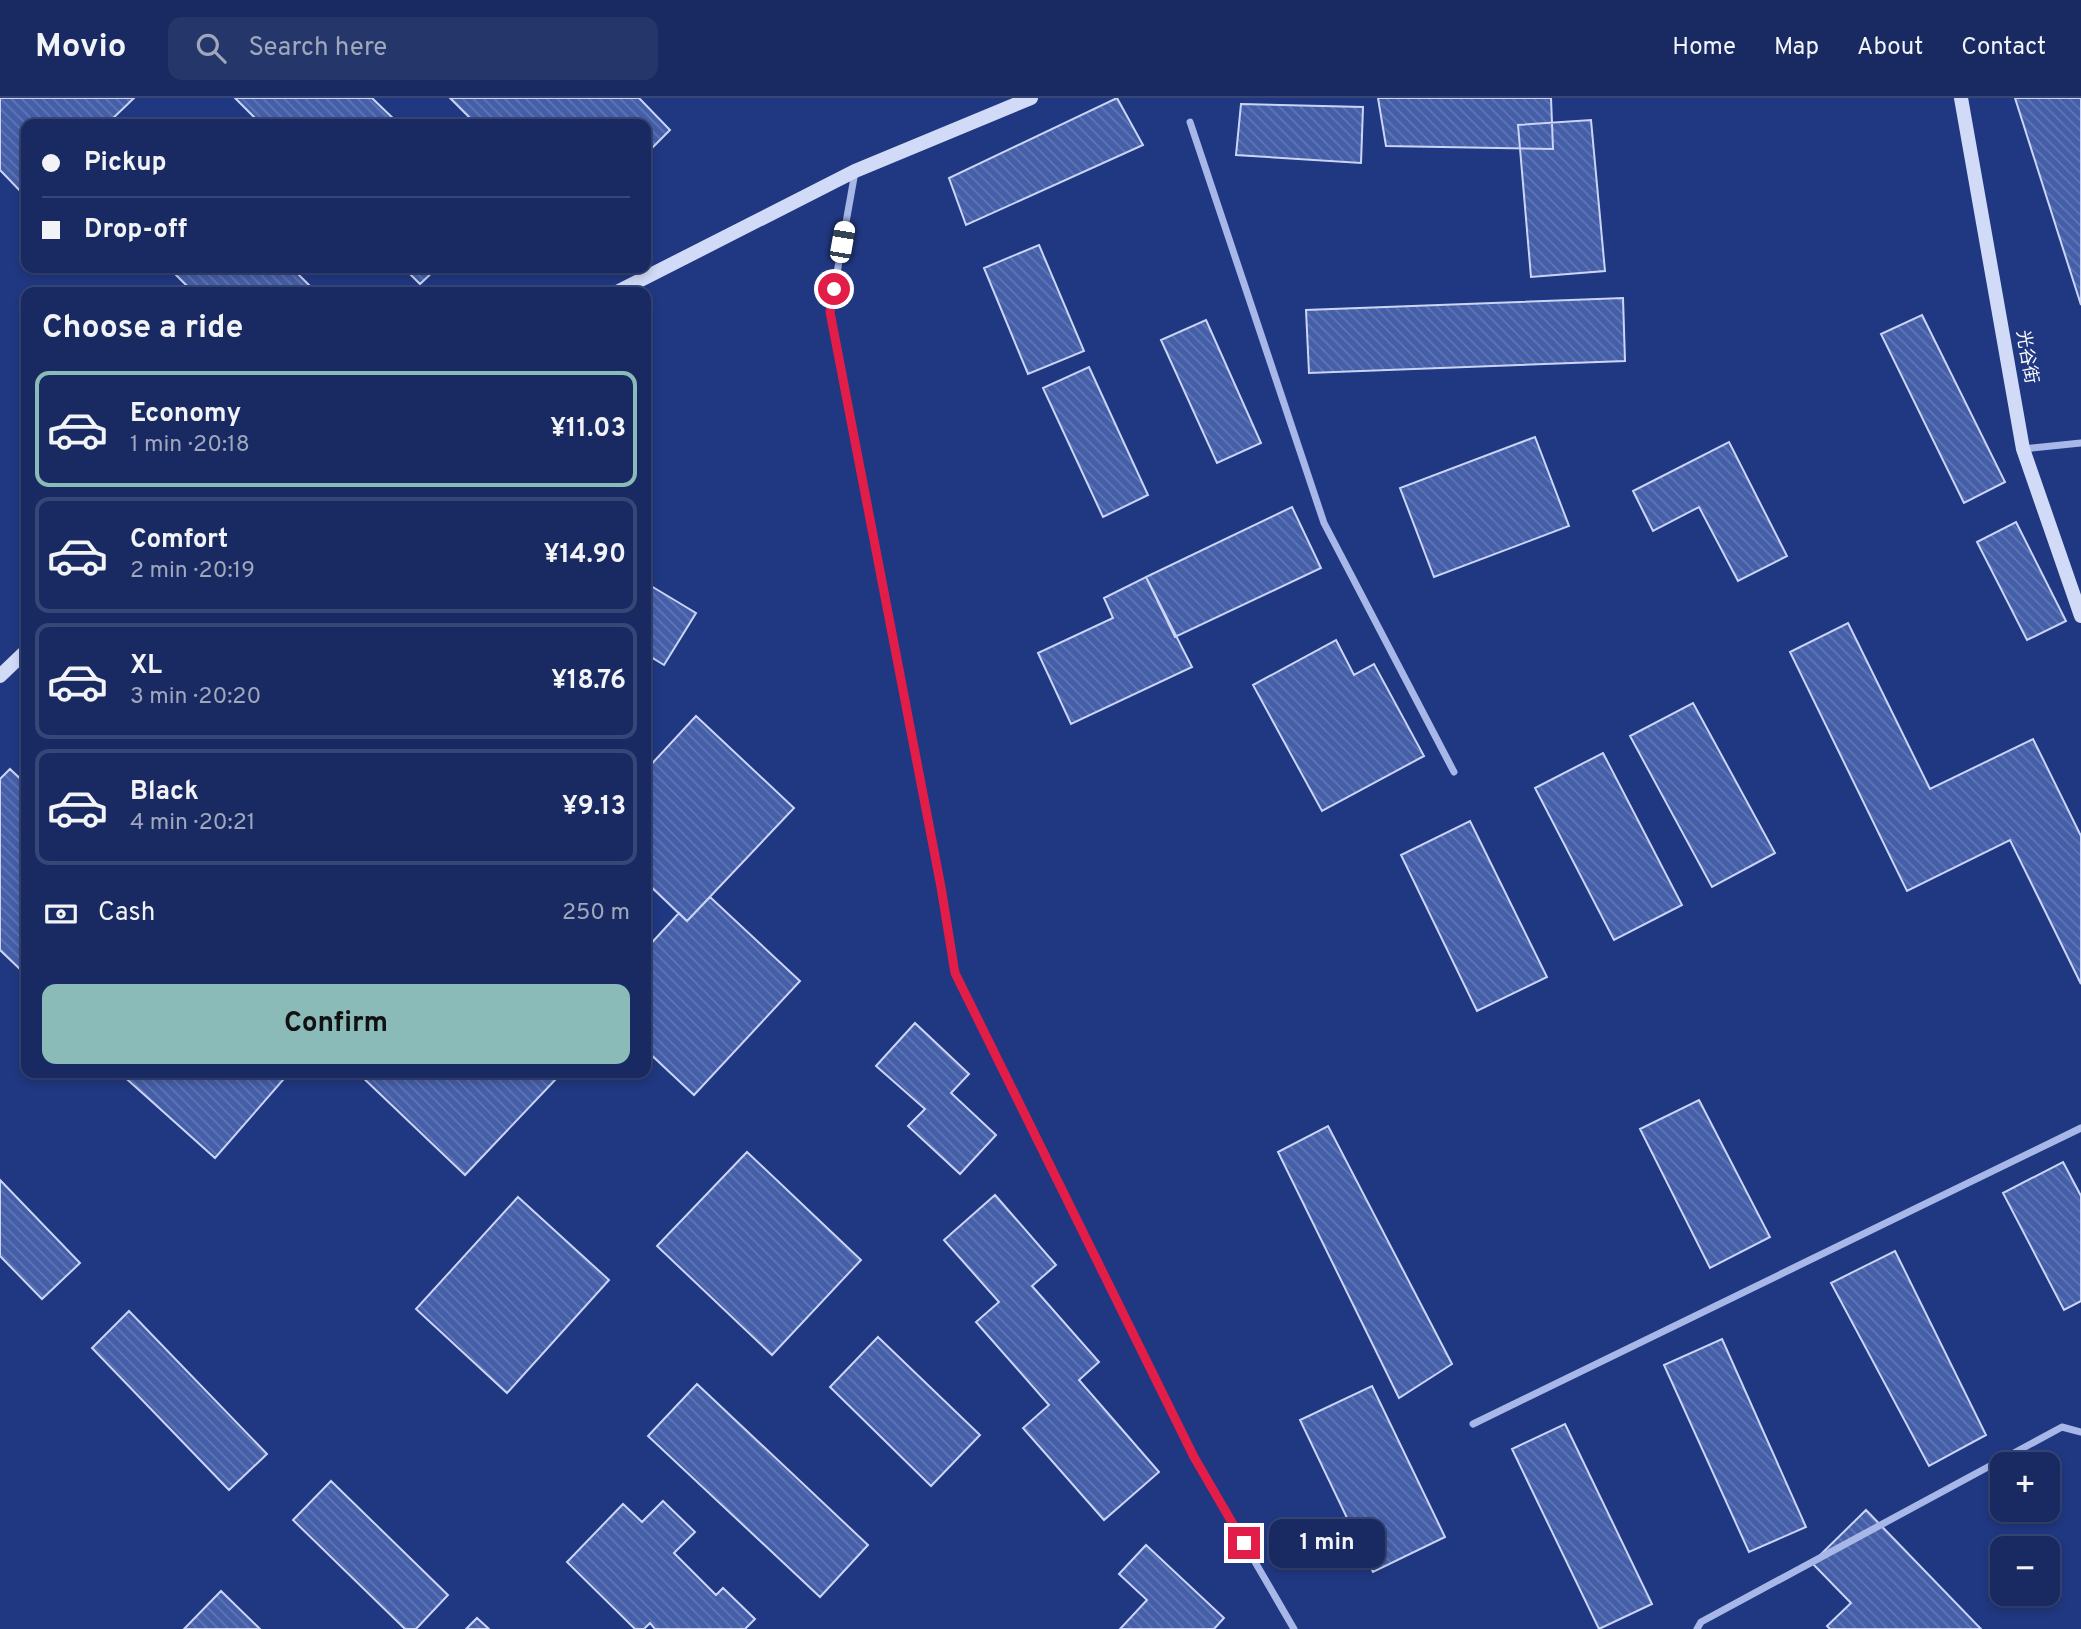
<!DOCTYPE html>
<html lang="en">
<head>
<meta charset="utf-8">
<style>
  body { margin:0; font-family:Overpass,"Noto Sans SC",sans-serif; background:#25366a; color:#f1f3f6; height:100vh; display:flex; flex-direction:column; font-size:26px; white-space:nowrap }
  * { box-sizing:border-box; margin:0 }
  p { font-size:23px; color:#9fa7bd }
  .icon { flex:none; width:38px; height:38px; fill:none; stroke:currentColor; stroke-width:2; stroke-linecap:round; stroke-linejoin:round }
  .map { position:relative; flex:1; overflow:hidden }
  .side { position:absolute; left:21px; top:189px; width:630px; height:791px; display:flex; flex-direction:column; background:#182a61; border-radius:14px; box-shadow:0 4px 10px #0003,0 0 0 2px #364676 }
  .side>* { flex:none }
  .guide { position:absolute; left:21px; top:21px; width:630px; height:154px; border-radius:14px; box-shadow:0 4px 10px #0003,0 0 0 2px #364676; display:grid; align-content:center; height:154px; padding:0 21px; background:#182a61 }
  .tools { position:absolute; left:1990px; top:1354px; display:grid; gap:14px }
  .tools a { display:grid; place-items:center; width:70px; height:70px; border-radius:14px; background:#182a61; box-shadow:0 4px 10px #0003,0 0 0 2px #364676; font-size:35px }
  .end { position:absolute; width:32px; height:32px; margin:-16px; border:9px solid #e11d48; background:#fff; box-shadow:0 0 0 4px #fff }
  .from { border-radius:50% }
  .bubble { position:absolute; height:49px; border-radius:14px; background:#182a61; box-shadow:0 4px 10px #0003,0 0 0 2px #364676; font-size:23px; font-weight:700; line-height:49px; text-align:center }
  .car { position:absolute; width:21px; height:42px; margin:-21px -10px; border-radius:9px; box-shadow:0 0 5px 2px #0007; background:linear-gradient(#fff 24%,#345 0 40%,#fff 0 76%,#345 0 86%,#fff 0) }
  .guide b { display:flex; align-items:center; gap:24px; height:66px; font-size:26px }
  .guide b+b { border-top:2px solid #364676 }
  .guide i { width:18px; height:18px; background:#f1f3f6 }
  ul { padding:0; list-style:none }
  li { display:flex; align-items:center; gap:21px; height:116px; margin:0 14px 10px; padding:0 7px; border:4px solid #364676; border-radius:14px }
  li div { flex:1 }
  li b { display:block; font-size:26px }
  li em { font-style:normal; font-weight:700 }
  li.on { border-color:#8bbbb9 }
  li>.icon { width:63px; height:63px; stroke-width:1.5 }
  h2 { padding:0 21px; font-size:32px; line-height:84px }
  .pay { display:flex; align-items:center; gap:18px; height:77px; padding:0 21px; font-size:26px }
  .pay p { margin-inline-start:auto }
  .cta { display:flex; gap:14px; margin-top:auto; padding:14px 21px }
  .cta a { flex:1; height:80px; border-radius:14px; background:#8bbbb9; color:#111; font-size:28px; font-weight:700; line-height:80px; text-align:center }
  header { display:flex; align-items:center; gap:42px; box-sizing:border-box; height:98px; padding:0 35px; background:#182a61; border-bottom:2px solid #364676 }
  header strong { font-size:33px }
  nav { display:flex; gap:38px; margin-inline-start:auto; font-size:24px }
  .search { width:490px; height:63px; background:#25366a; display:flex; align-items:center; gap:18px; box-sizing:border-box; padding:0 24px; border-radius:14px; color:#9fa7bd; font-size:26px }
  .map>svg:first-child { display:block }
  .building { fill:url(#building-back-hatch); stroke:#cad5f6; stroke-width:2 }
  .lines { fill:none; stroke-linecap:round; stroke-linejoin:round }
  .street { stroke:#a6b7e8; stroke-width:7 }
  .secondary { stroke:#d1daf6; stroke-width:14 }
  .route { stroke:#e11d48; stroke-width:9 }
  .labels { text-anchor:middle; dominant-baseline:central; stroke-width:5; stroke-linejoin:round; paint-order:stroke }
  .street-label { font-size:18px; fill:#fff; stroke:#203881 }
</style>
</head>
<body>
<header>
<strong>Movio</strong>
<div class="search"><svg class="icon" aria-label="search" viewBox="0 0 24 24"><circle cx="10" cy="10" r="6"/><path d="M15 15l6 6"/></svg>Search here</div>
<nav><a>Home</a><a>Map</a><a>About</a><a>Contact</a></nav>
</header>
<div class="map">
<svg width="2081" height="1531" viewBox="0 0 2081 1531">
  <defs>
    <pattern id="building-back-hatch" width="6" height="6" patternUnits="userSpaceOnUse" patternTransform="scale(1.75)"><rect width="6" height="6" fill="#455ea8"/><path d="M-1 5l2 2M0 0l6 6M5-1l2 2" fill="none" stroke="#6176b5"/></pattern>
  </defs>
  <rect width="100%" height="100%" fill="#203881"/>
  <path class="building" d="M0,0H134L107,26H26V99L0,72Z
    M235,0H372L399,26H261Z
    M450,0H639L670,32L646,56V26H476Z
    M1117,0L1143,47L966,127L949,80Z
    M1378,0H1551L1553,51L1386,48Z
    M2015,0H2081V207Z
    M1241,6L1363,9L1361,65L1236,57Z
    M1591,22L1605,173L1531,179L1518,27Z
    M1039,147L1084,253L1028,276L984,170Z
    M169,170H292L316,194H193Z
    M404,170H437L420,186Z
    M1623,200L1625,263L1309,275L1306,212Z
    M1922,217L2005,384L1964,405L1881,236Z
    M1206,222L1261,345L1217,365L1161,242Z
    M1089,269L1148,397L1103,419L1043,290Z
    M1535,339L1569,428L1434,479L1400,390Z
    M1729,344L1787,458L1738,483L1699,409L1653,433L1633,393Z
    M1292,409L1321,470L1175,539L1146,479Z
    M2016,424L2066,523L2027,542L1977,444Z
    M1146,479L1192,569L1071,626L1038,555L1113,520L1104,500Z
    M646,485L696,515L664,567L646,556Z
    M1848,525L1930,691L2033,641L2081,738V886L2010,742L1907,793L1790,554Z
    M1336,542L1354,577L1374,566L1424,658L1322,713L1253,587Z
    M1693,605L1775,755L1712,789L1630,638Z
    M696,618L794,710L687,823L646,784V672Z
    M1603,655L1682,807L1614,842L1535,690Z
    M10,671L26,686V877L0,852V681Z
    M1470,723L1547,879L1477,913L1401,757Z
    M710,799L800,883L694,997L646,952V851L679,815L687,823Z
    M915,925L969,976L951,995L996,1037L960,1076L908,1028L925,1011L876,968Z
    M120,975H289L215,1060Z
    M358,975H547L555,982L465,1077Z
    M1699,1002L1770,1139L1710,1170L1640,1031Z
    M1328,1028L1452,1266L1399,1300L1278,1054Z
    M747,1054L861,1162L772,1257L657,1148Z
    M2063,1064L2081,1098V1203L2064,1212L2003,1095Z
    M0,1082L80,1165L42,1201L0,1158Z
    M995,1097L1056,1167L1032,1188L1099,1264L1079,1282L1159,1374L1104,1422L1023,1330L1049,1307L976,1224L999,1204L944,1142Z
    M518,1099L609,1182L507,1295L416,1211Z
    M1895,1153L1986,1337L1929,1368L1831,1185Z
    M129,1213L267,1356L229,1392L92,1250Z
    M878,1239L980,1337L931,1388L830,1289Z
    M1722,1241L1806,1429L1749,1454L1664,1267Z
    M697,1286L868,1447L820,1499L648,1338Z
    M1372,1288L1445,1439L1373,1474L1300,1322Z
    M1565,1326L1652,1506L1599,1531L1512,1351Z
    M331,1383L448,1497L416,1531H405L293,1422Z
    M663,1403L695,1434L674,1455L716,1497L723,1490L755,1521L745,1531H655L650,1525L644,1531H635L567,1464L623,1406L642,1424Z
    M1866,1412L1981,1531H1830L1827,1528L1851,1505L1812,1465Z
    M1146,1447L1224,1520L1214,1531H1120L1147,1502L1119,1476Z
    M221,1493L260,1531H184Z
    M477,1520L489,1531H466Z"/>
  <g class="lines">
    <path class="street" d="M1190,24L1324,425L1454,674
      M855,74L830,214L941,789L955,875L1194,1359L1294,1531
      M2023,351L2081,345
      M1473,1326L2081,1030
      M1697,1531L1701,1524L2062,1329L2081,1334"/>
    <path class="secondary" d="M1961,0L2023,351L2081,518
      M617,194L855,73L1031,0
      M0,578L26,553"/>
  </g>
  <g class="lines">
    <path class="route" d="M834,191L830,214L941,789L955,875L1194,1359L1244,1445"/>
  </g>
  <g class="labels">
    <g class="street-label">
      <text transform="translate(2026 259) rotate(80)">光谷街</text>
    </g>
  </g>
</svg>
<div class="tools">
<a>+</a>
<a>−</a>
</div>
<i class="end from" style="left:834px;top:191px"></i>
<i class="end" style="left:1244px;top:1445px"></i>
<div class="bubble" style="left:1269px;top:1421px;width:116px">1 min</div>
<i class="car" style="left:842px;top:144px;rotate:10deg"></i>
<div class="guide">
<b><i class="from"></i>Pickup</b>
<b><i></i>Drop-off</b>
</div>
<section class="side">
<h2>Choose a ride</h2>
<ul>
<li class="on"><svg class="icon" aria-label="car" viewBox="0 0 24 24"><path d="M5 17H2v-5l4-1 3-4h7l3 4 3 1v5h-3M9 17h6M6 11h13"/><circle cx="7" cy="17" r="2"/><circle cx="17" cy="17" r="2"/></svg><div><b>Economy</b><p>1 min · 20:18</p></div><em>¥11.03</em></li>
<li><svg class="icon" aria-label="car" viewBox="0 0 24 24"><path d="M5 17H2v-5l4-1 3-4h7l3 4 3 1v5h-3M9 17h6M6 11h13"/><circle cx="7" cy="17" r="2"/><circle cx="17" cy="17" r="2"/></svg><div><b>Comfort</b><p>2 min · 20:19</p></div><em>¥14.90</em></li>
<li><svg class="icon" aria-label="car" viewBox="0 0 24 24"><path d="M5 17H2v-5l4-1 3-4h7l3 4 3 1v5h-3M9 17h6M6 11h13"/><circle cx="7" cy="17" r="2"/><circle cx="17" cy="17" r="2"/></svg><div><b>XL</b><p>3 min · 20:20</p></div><em>¥18.76</em></li>
<li><svg class="icon" aria-label="car" viewBox="0 0 24 24"><path d="M5 17H2v-5l4-1 3-4h7l3 4 3 1v5h-3M9 17h6M6 11h13"/><circle cx="7" cy="17" r="2"/><circle cx="17" cy="17" r="2"/></svg><div><b>Black</b><p>4 min · 20:21</p></div><em>¥9.13</em></li>
</ul>
<div class="pay"><svg class="icon" aria-label="cash" viewBox="0 0 24 24"><path d="M3 7h18v10H3z"/><circle cx="12" cy="12" r="2"/></svg>Cash<p>250 m</p></div>
<div class="cta"><a>Confirm</a></div>
</section>
</div>
</body>
</html>
